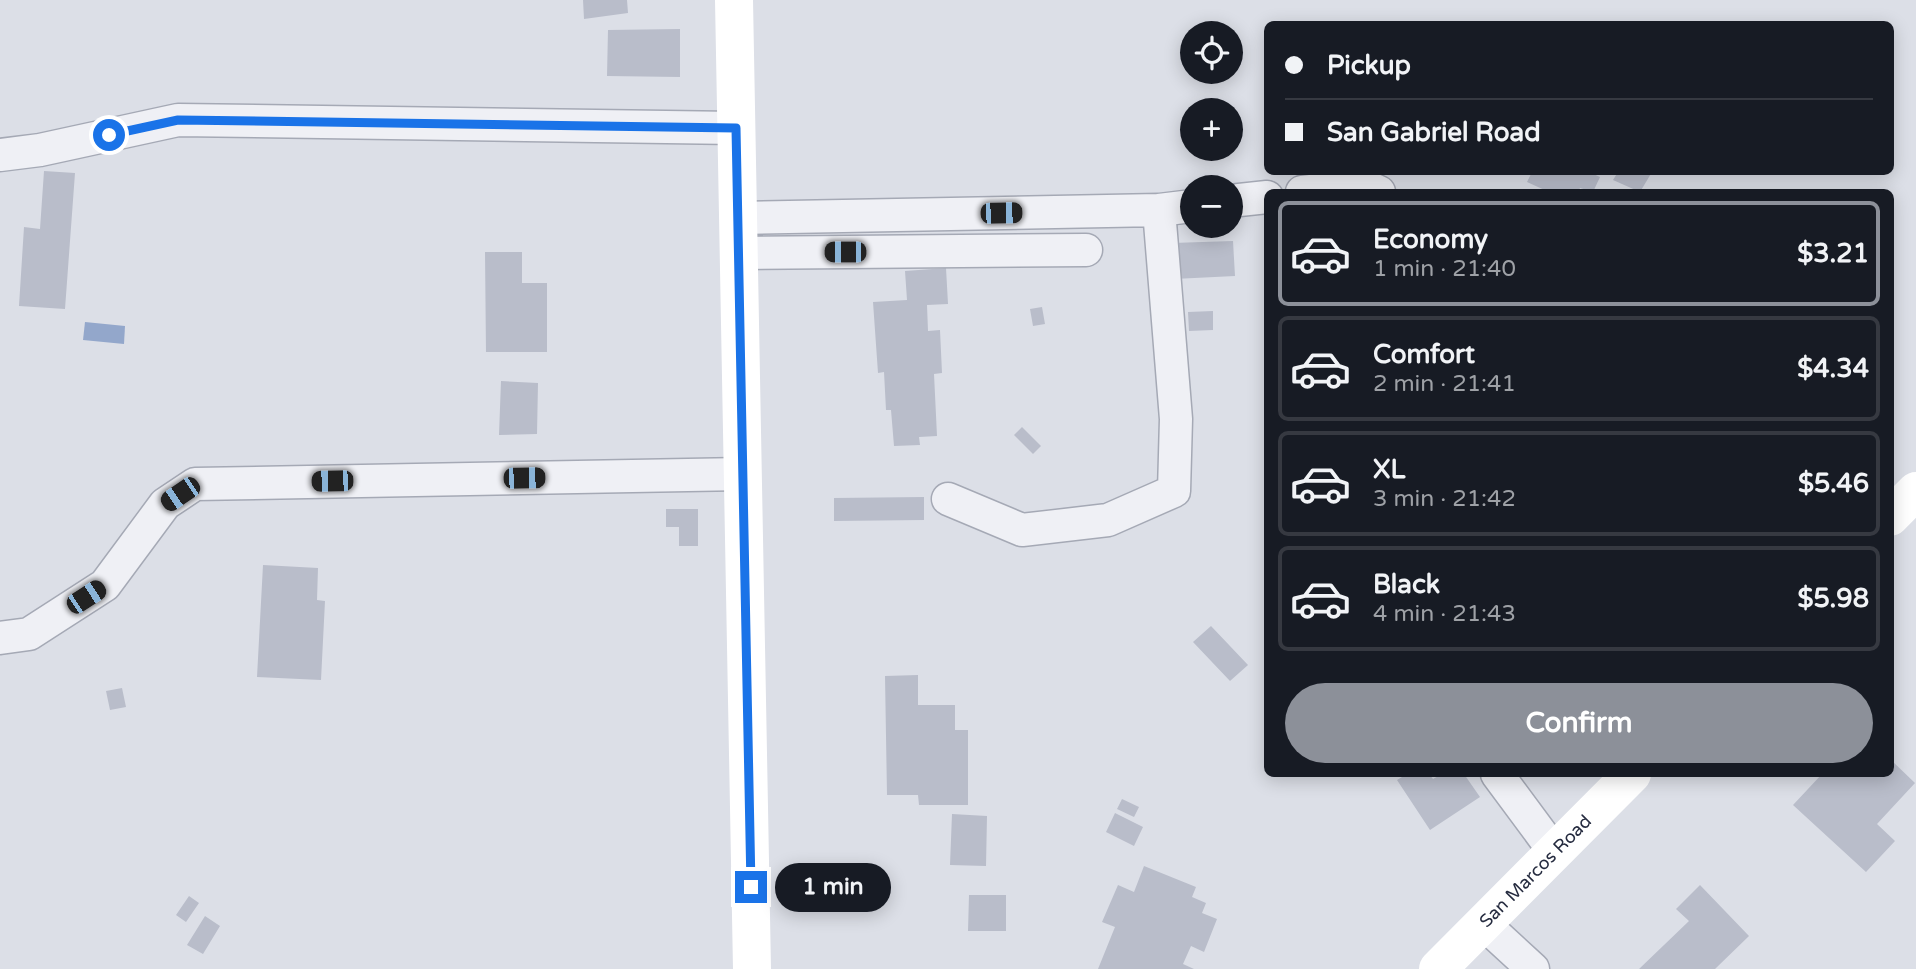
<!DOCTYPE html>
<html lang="en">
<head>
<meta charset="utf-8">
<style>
  body { margin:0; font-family:"Varela Round",sans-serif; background:#20242c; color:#f1f3f6; height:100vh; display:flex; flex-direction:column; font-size:26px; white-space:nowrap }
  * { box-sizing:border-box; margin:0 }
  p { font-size:23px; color:#9ea1a6 }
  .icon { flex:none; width:38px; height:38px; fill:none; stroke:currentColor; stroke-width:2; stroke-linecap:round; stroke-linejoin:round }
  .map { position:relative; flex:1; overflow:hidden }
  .details { position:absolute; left:1264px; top:189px; width:630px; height:588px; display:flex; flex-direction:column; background:#171b24; border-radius:10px; box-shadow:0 4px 18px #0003 }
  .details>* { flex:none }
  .banner { position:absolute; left:1264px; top:21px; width:630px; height:154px; border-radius:10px; box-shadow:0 4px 18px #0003; display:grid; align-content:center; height:154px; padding:0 21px; background:#171b24 }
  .tools { position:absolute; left:1180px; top:21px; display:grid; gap:14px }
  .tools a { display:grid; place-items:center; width:63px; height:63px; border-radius:50%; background:#171b24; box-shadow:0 4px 18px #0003; font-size:35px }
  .end { position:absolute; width:32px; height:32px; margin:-16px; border:9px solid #1a73e8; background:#fff; box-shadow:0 0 0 4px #fff }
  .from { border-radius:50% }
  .bubble { position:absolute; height:49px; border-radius:24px; background:#171b24; box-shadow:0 4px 18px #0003; font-size:23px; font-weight:800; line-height:49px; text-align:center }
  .car { position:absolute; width:21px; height:42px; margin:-21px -10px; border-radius:9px; box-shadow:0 0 5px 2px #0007; background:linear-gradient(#222 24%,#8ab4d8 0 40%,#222 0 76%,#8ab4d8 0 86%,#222 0) }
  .banner b { display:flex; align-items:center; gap:24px; height:66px; font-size:26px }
  .banner b+b { border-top:2px solid #363941 }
  .banner i { width:18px; height:18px; background:#f1f3f6 }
  ul { padding:12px 0 0; list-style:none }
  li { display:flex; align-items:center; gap:21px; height:105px; margin:0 14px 10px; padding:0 7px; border:4px solid #363941; border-radius:10px }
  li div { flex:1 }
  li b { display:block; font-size:26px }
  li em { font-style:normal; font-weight:800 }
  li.on { border-color:#8c9099 }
  li>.icon { width:63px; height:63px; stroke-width:1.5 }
  .action { display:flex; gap:14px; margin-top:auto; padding:14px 21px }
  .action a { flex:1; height:80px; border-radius:42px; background:#8c9099; color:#fff; font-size:28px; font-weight:800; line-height:80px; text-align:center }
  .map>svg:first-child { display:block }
  .water { fill:#93a7cb }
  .building { fill:#b9bdca }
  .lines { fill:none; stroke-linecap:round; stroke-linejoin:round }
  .street-casing { stroke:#a5a9b5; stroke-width:35 }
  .street { stroke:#eff0f5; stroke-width:32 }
  .secondary { stroke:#fff; stroke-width:38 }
  .route { stroke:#1a73e8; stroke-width:9 }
  .labels { text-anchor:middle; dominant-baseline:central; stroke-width:7; stroke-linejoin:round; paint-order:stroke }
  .street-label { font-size:18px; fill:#252b3f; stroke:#ebeef5 }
</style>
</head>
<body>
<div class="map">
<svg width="1916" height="969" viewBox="0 0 1916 969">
  <rect width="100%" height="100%" fill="#dcdfe7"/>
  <path class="water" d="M85,322L125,326L124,344L83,340Z"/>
  <path class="building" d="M583,0H627L628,13L584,19Z
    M680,29V77L607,76L608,30Z
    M44,171L75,173L65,309L19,306L24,227L40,229Z
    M1532,172H1589L1600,177L1593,192L1580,188L1578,192H1549L1527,182Z
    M1618,172H1652L1640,192L1613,180Z
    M1233,241L1235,276L1174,279L1172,243Z
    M485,252H522V283H547V352H486Z
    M946,268L948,304L927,305L928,331L940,330L942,373L934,374L937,436L919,437L920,445L894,446L891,410H886L884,372L878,373L873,302L907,300L905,271Z
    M1042,307L1045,324L1033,326L1030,309Z
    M1213,311V330L1189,331L1188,312Z
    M501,381L538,383L537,434L499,435Z
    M1022,427L1041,446L1033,454L1014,435Z
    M924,497V520L834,521V498Z
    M666,509H698V546H679V527H666Z
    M263,565L318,568L317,600L325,601L321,680L257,677Z
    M1211,626L1248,665L1230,681L1193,642Z
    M918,675V705H955V730H968V805H919L918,795H887L885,676Z
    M122,688L126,707L110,710L106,691Z
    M1890,759L1915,783L1877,824L1895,841L1866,872L1793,805L1822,774H1890Z
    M1407,774H1429L1433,779L1442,774H1464L1480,797L1430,830L1397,780Z
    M1122,799L1139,807L1134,817L1117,809Z
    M1115,813L1143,827L1134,846L1106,832Z
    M952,814L987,816L986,866L950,865Z
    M1144,866L1196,887L1192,897L1206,903L1202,913L1217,919L1204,952L1191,946L1183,964L1194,969H1098L1115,927L1102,922L1118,885L1134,892Z
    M1700,885L1749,936L1715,969H1639L1689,921L1676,909Z
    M969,895H1006V931H968Z
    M189,896L199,903L186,922L176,915Z
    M205,916L220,926L203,954L187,945Z"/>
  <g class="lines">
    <g class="street-casing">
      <path id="street" d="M0,155L40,150L178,120L736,128
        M1302,192L1364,185L1379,192
        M1230,201L1267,197
        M1159,210L1192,206
        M738,218L1159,210L1176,419L1174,491L1108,520L1022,530L948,499
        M739,253L1086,250
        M0,638L29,634L105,585L165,504L195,484L743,474
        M1497,774L1554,851
        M1483,923L1533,969"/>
    </g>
    <use href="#street" class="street"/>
    <g class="secondary">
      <path d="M734,0L752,969"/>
      <path d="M1890,517L1916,491"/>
      <path id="s1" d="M1438,969L1632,774"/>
    </g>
  </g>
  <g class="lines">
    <path class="route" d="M109,135L178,120L736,128L751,887"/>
  </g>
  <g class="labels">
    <g class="street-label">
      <text stroke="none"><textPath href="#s1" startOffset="138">San Marcos Road</textPath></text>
    </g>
  </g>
</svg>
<div class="tools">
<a><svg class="icon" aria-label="locate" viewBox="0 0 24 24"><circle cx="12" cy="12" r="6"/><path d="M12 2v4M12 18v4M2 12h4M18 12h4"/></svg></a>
<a>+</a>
<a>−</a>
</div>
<i class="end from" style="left:109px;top:135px"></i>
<i class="end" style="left:751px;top:887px"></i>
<div class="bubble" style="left:775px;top:863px;width:116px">1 min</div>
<i class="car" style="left:1001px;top:213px;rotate:89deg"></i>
<i class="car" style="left:845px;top:252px;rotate:270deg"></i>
<i class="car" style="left:524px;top:478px;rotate:89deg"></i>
<i class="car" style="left:332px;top:481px;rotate:269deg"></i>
<i class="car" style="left:180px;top:494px;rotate:236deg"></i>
<i class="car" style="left:86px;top:597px;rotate:57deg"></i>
<div class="banner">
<b><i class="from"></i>Pickup</b>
<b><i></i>San Gabriel Road</b>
</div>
<section class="details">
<ul>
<li class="on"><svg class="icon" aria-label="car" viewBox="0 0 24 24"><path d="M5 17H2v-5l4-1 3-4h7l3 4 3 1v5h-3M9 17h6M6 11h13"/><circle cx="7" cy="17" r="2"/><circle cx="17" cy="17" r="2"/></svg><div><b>Economy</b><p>1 min · 21:40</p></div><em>$3.21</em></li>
<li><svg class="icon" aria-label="car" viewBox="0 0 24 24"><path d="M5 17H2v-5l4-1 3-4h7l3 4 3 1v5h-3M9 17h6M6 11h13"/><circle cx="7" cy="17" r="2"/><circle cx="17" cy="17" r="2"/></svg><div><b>Comfort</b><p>2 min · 21:41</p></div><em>$4.34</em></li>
<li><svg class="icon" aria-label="car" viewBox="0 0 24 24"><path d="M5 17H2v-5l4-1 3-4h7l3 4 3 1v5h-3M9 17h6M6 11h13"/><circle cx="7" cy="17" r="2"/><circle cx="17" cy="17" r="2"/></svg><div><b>XL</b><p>3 min · 21:42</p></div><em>$5.46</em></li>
<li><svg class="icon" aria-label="car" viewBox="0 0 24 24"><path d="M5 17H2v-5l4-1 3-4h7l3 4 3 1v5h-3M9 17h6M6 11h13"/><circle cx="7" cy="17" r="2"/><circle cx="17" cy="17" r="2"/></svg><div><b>Black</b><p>4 min · 21:43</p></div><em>$5.98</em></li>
</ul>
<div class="action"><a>Confirm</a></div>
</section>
</div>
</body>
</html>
